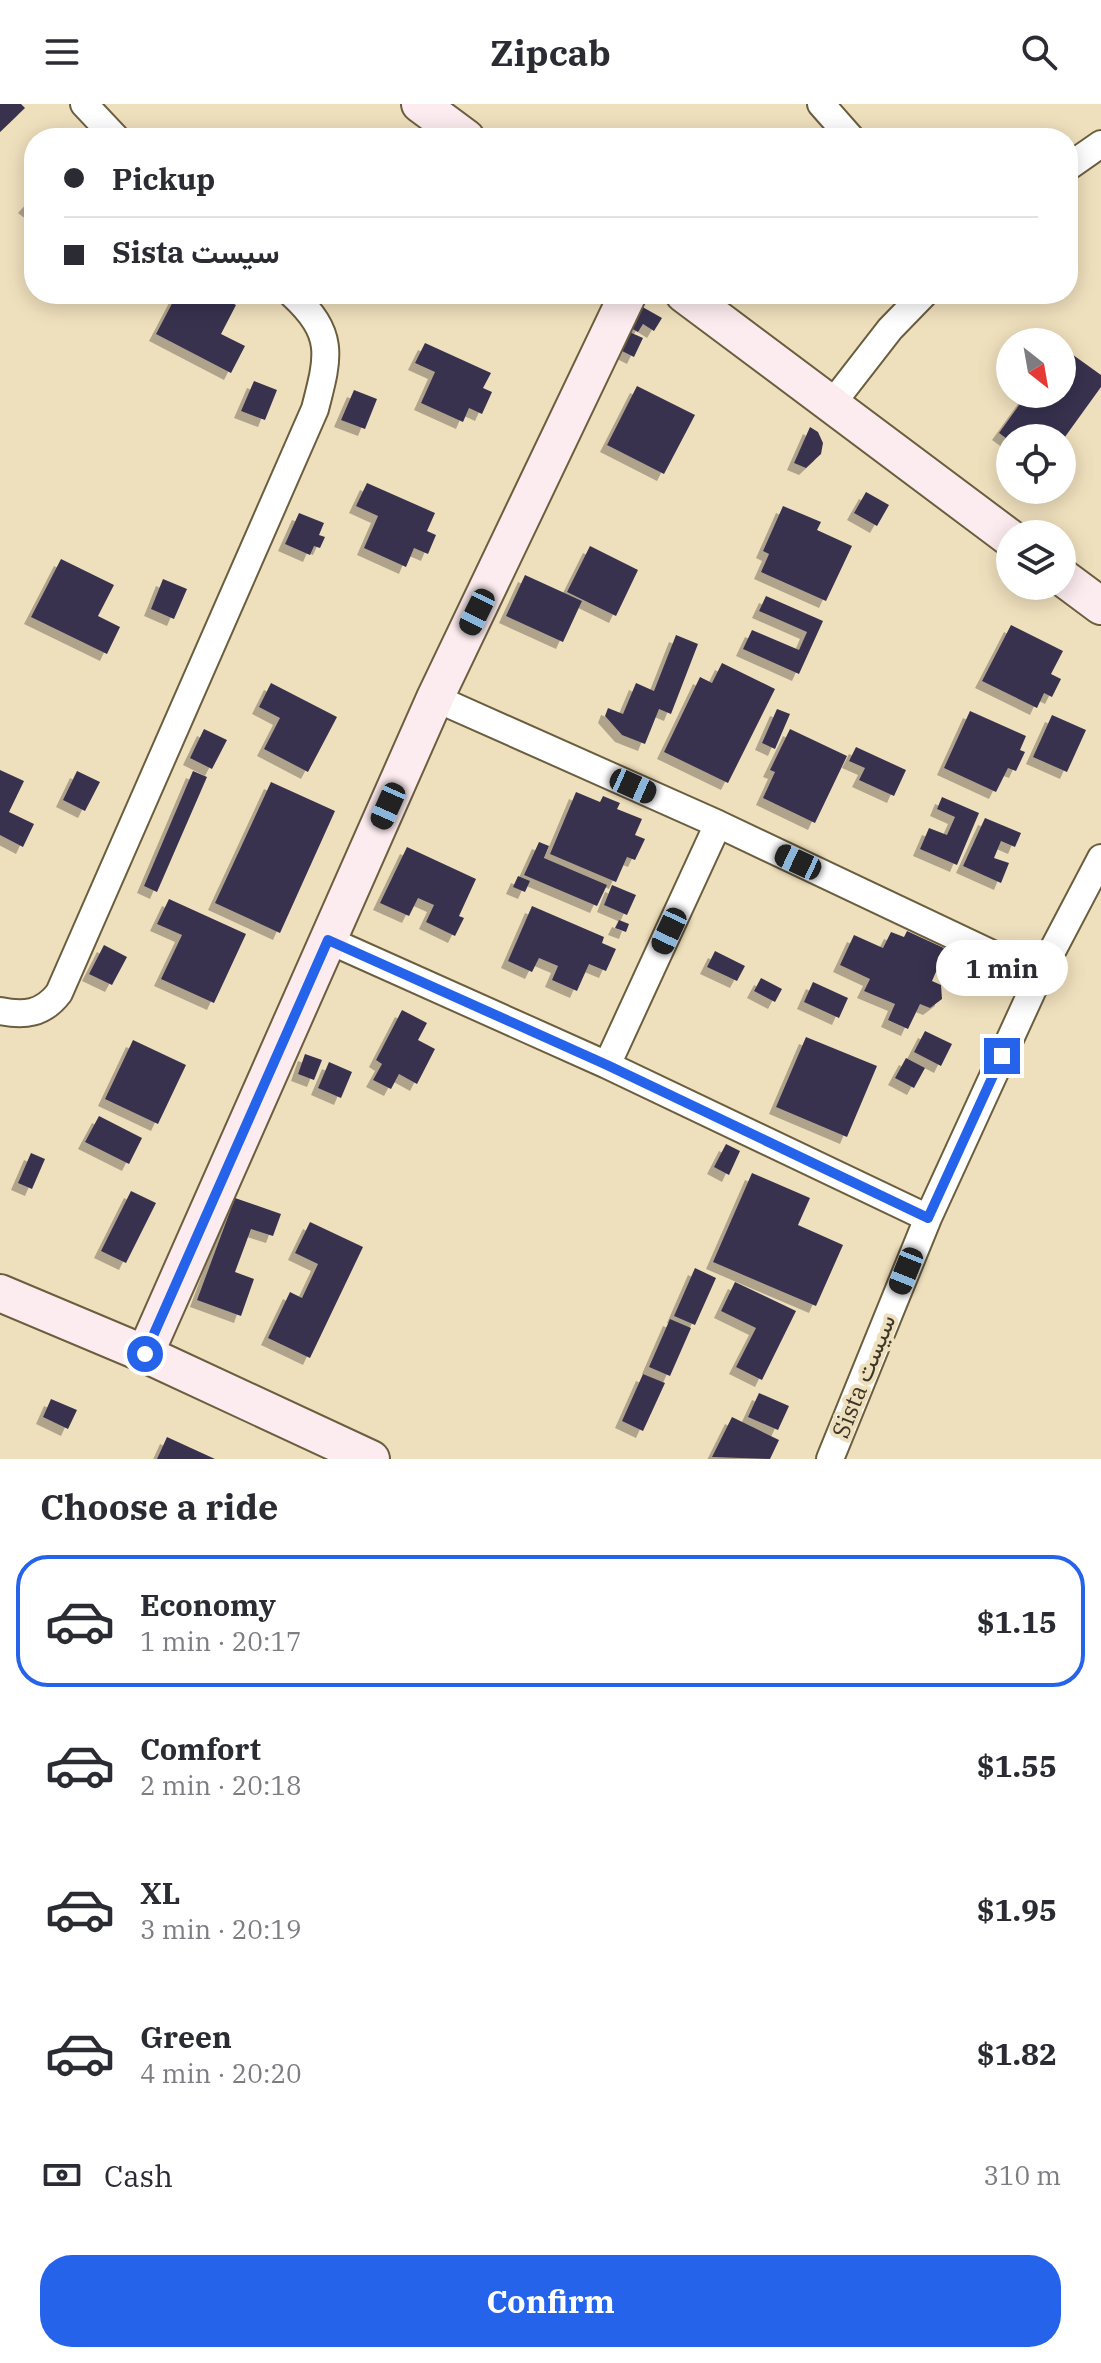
<!DOCTYPE html>
<html lang="en">
<head>
<meta charset="utf-8">
<style>
  body { margin:0; font-family:"IBM Plex Serif",Vazirmatn,serif; background:#f2f2f3; color:#2b2b33; height:100vh; display:flex; flex-direction:column; font-size:30px; white-space:nowrap }
  * { box-sizing:border-box; margin:0 }
  p { font-size:26px; color:#7c7c81 }
  .icon { flex:none; width:44px; height:44px; fill:none; stroke:currentColor; stroke-width:2; stroke-linecap:round; stroke-linejoin:round }
  .map { position:relative; height:1355px; overflow:hidden }
  .side { display:flex; flex-direction:column; background:#fff; flex:1 }
  .side>* { flex:none }
  .banner { position:absolute; left:24px; top:24px; width:1054px; height:176px; border-radius:32px; box-shadow:0 4px 20px #0003; display:grid; align-content:center; height:176px; padding:0 40px; background:#fff }
  .needle { width:52px; rotate:149deg }
  .tools { position:absolute; left:996px; top:224px; display:grid; gap:16px }
  .tools a { display:grid; place-items:center; width:80px; height:80px; border-radius:50%; background:#fff; box-shadow:0 4px 20px #0003; font-size:40px }
  .end { position:absolute; width:36px; height:36px; margin:-18px; border:10px solid #2563eb; background:#fff; box-shadow:0 0 0 4px #fff }
  .from { border-radius:50% }
  .bubble { position:absolute; height:56px; border-radius:28px; background:#fff; box-shadow:0 4px 20px #0003; font-size:26px; font-weight:800; line-height:56px; text-align:center }
  .car { position:absolute; width:24px; height:48px; margin:-24px -12px; border-radius:10px; box-shadow:0 0 6px 2px #0007; background:linear-gradient(#222 24%,#8ab4d8 0 40%,#222 0 76%,#8ab4d8 0 86%,#222 0) }
  .banner b { display:flex; align-items:center; gap:28px; height:76px; font-size:30px }
  .banner b+b { border-top:2px solid #e1e1e2 }
  .banner i { width:20px; height:20px; background:#2b2b33 }
  ul { padding:0; list-style:none }
  li { display:flex; align-items:center; gap:24px; height:132px; margin:0 16px 12px; padding:0 24px; border:4px solid transparent; border-radius:32px }
  li div { flex:1 }
  li b { display:block; font-size:30px }
  li em { font-style:normal; font-weight:800 }
  li.selected { border-color:#2563eb }
  li>.icon { width:72px; height:72px; stroke-width:1.5 }
  h2 { padding:0 40px; font-size:36px; line-height:96px }
  .pay { display:flex; align-items:center; gap:20px; height:88px; padding:0 40px; font-size:30px }
  .pay p { margin-inline-start:auto }
  .primary-button { display:flex; gap:16px; margin-top:auto; padding:16px 40px }
  .primary-button a { flex:1; height:92px; border-radius:32px; background:#2563eb; color:#fff; font-size:32px; font-weight:800; line-height:92px; text-align:center }
  header { display:flex; justify-content:space-between; align-items:center; height:104px; padding:0 40px; background:#fff; font-size:36px; font-weight:800 }
  .map>svg:first-child { display:block }
  .building { fill:#39334f; filter:url(#shadow) }
  .lines { fill:none; stroke-linecap:round; stroke-linejoin:round }
  .street-casing { stroke:#6b5e3f; stroke-width:30 }
  .secondary-casing { stroke:#6b5e3f; stroke-width:40 }
  .street { stroke:#fff; stroke-width:26 }
  .secondary { stroke:#fdecef; stroke-width:36 }
  .route { stroke:#2563eb; stroke-width:10 }
  .labels { text-anchor:middle; dominant-baseline:central; stroke-width:8; stroke-linejoin:round; paint-order:stroke }
  .street-label { font-size:24px; fill:#3d3729; stroke:#efe0bd }
</style>
</head>
<body>
<header><svg class="icon" aria-label="menu" viewBox="0 0 24 24"><path d="M4 6h16M4 12h16M4 18h16"/></svg>Zipcab<svg class="icon" aria-label="search" viewBox="0 0 24 24"><circle cx="10" cy="10" r="6"/><path d="M15 15l6 6"/></svg></header>
<div class="map">
<svg width="1101" height="1355" viewBox="0 0 1101 1355">
  <defs>
    <filter id="shadow"><feDropShadow dx="-7" dy="7" stdDeviation="0" flood-color="#0004"/></filter>
  </defs>
  <rect width="100%" height="100%" fill="#efe0bd"/>
  <path class="building" d="M0,0H21L25,4L0,28Z
    M34,92V109L25,102Z
    M177,190H215L236,201L221,230L245,242L231,269L156,230Z
    M639,201L662,214L654,227L643,220L638,228L627,222Z
    M627,227L643,234L634,253L618,245Z
    M425,239L491,269L483,284L492,288L482,310L469,304L463,318L421,299L435,268L415,259Z
    M1062,243L1101,271V283L1062,337V334H1010V337L999,329L1027,290H1062Z
    M254,277L277,286L265,316L241,307Z
    M637,282L695,311L664,370L607,341Z
    M354,286L377,295L365,325L341,316Z
    M810,323L818,328L823,339L821,350L806,364L794,359Z
    M367,379L435,409L427,427L436,431L428,450L414,444L406,463L364,444L378,412L356,402Z
    M866,388L889,401L877,422L854,409Z
    M783,402L821,418L817,426L852,442L826,497L761,468L769,450L763,447Z
    M299,409L324,419L319,431L325,433L320,444L314,442L310,451L285,440Z
    M590,442L638,466L616,512L567,488Z
    M61,455L114,481L98,512L120,523L107,550L31,513Z
    M525,471L582,497L563,538L506,512Z
    M163,475L187,485L174,515L151,505Z
    M766,492L823,517L799,570L743,545L752,526L799,546L807,528L759,507Z
    M1011,521L1063,547L1051,570L1061,575L1052,593L1044,589L1037,604L982,577Z
    M676,531L698,540L671,610L659,605L645,640L622,631L605,612L608,604L623,610L636,579L654,587Z
    M722,559L775,585L728,679L664,648L700,573L712,579Z
    M271,579L337,613L308,668L264,645L280,614L259,603Z
    M777,605L790,610L775,645L762,639Z
    M970,607L1026,632L1020,646L1025,648L1016,667L1008,664L996,688L944,664Z
    M1052,611L1086,626L1067,668L1033,653Z
    M204,625L227,636L212,665L190,654Z
    M790,625L847,652L815,719L763,694L775,668L770,666Z
    M856,643L906,666L894,692L859,676L865,664L849,657Z
    M0,666L24,677L9,708L34,720L23,743L0,731Z
    M77,667L100,678L85,707L63,696Z
    M193,667L207,673L157,788L144,782Z
    M271,678L335,707L280,829L215,799Z
    M576,688L600,698L603,692L620,699L617,705L642,715L635,731L645,735L635,756L627,753L616,778L550,750Z
    M942,693L979,709L957,761L920,745L929,724L947,731L955,713L937,705Z
    M985,714L1021,729L1015,743L1001,737L994,754L1009,759L1001,779L963,762Z
    M539,738L549,742L544,754L607,781L597,802L524,771Z
    M407,743L476,775L459,812L464,814L455,832L426,818L434,801L418,794L409,812L380,799Z
    M518,772L530,777L525,788L513,783Z
    M612,781L636,791L627,811L604,801Z
    M169,795L246,830L214,899L161,875L182,831L157,820Z
    M532,802L604,833L602,839L616,845L606,867L589,860L577,887L552,876L558,862L539,854L532,868L508,857Z
    M619,816L629,820L626,828L615,824Z
    M907,827L946,845L932,877L941,881L942,895L930,904L920,900L908,925L888,916L895,900L864,887L870,875L840,861L854,831L883,844L891,828L904,833Z
    M104,841L127,853L112,881L89,870Z
    M715,847L745,862L737,877L707,863Z
    M761,874L782,885L775,898L754,887Z
    M813,878L848,894L839,914L804,898Z
    M402,906L427,919L418,936L435,945L417,980L399,970L391,985L373,976L382,960L376,956Z
    M925,927L952,940L941,962L914,948Z
    M806,933L877,962L847,1033L776,1003Z
    M133,936L186,961L158,1020L105,995Z
    M305,950L322,956L314,976L298,970Z
    M906,954L925,964L914,984L895,974Z
    M329,958L352,968L341,994L318,984Z
    M99,1012L142,1034L129,1060L85,1038Z
    M726,1040L740,1047L729,1071L714,1063Z
    M31,1049L45,1055L32,1085L18,1079Z
    M752,1069L810,1094L798,1121L843,1141L816,1202L713,1158Z
    M131,1087L156,1099L126,1159L101,1147Z
    M235,1094L281,1110L273,1132L251,1125L235,1168L254,1175L241,1212L197,1196Z
    M310,1118L363,1143L310,1254L268,1234L290,1188L302,1194L318,1160L295,1149Z
    M695,1164L716,1174L695,1221L674,1212Z
    M735,1178L796,1207L762,1276L736,1263L756,1224L721,1207Z
    M670,1215L691,1224L670,1272L649,1263Z
    M643,1270L665,1279L643,1327L622,1317Z
    M759,1289L789,1302L778,1326L748,1313Z
    M51,1295L77,1306L68,1325L43,1313Z
    M732,1313L779,1336L770,1355L712,1353Z
    M167,1333L215,1355H157Z"/>
  <g class="lines">
    <g class="street-casing">
      <path id="street" d="M84,0L116,34
        M821,0L851,34
        M1068,63L1101,40
        M831,301L890,225L924,190
        M435,594L718,720L1039,872
        M328,836L607,961L928,1114
        M0,907C24,912 43,910 59,889L315,305C329,251 335,230 292,190
        M607,961L718,720
        M830,1355L928,1114L1039,872L1101,754"/>
    </g>
    <g class="secondary-casing">
      <path id="secondary" d="M420,0L466,34
        M684,190L1010,434
        M1062,473L1101,502
        M0,1189L145,1250L371,1355
        M145,1250L435,594L628,190"/>
    </g>
    <use href="#street" class="street"/>
    <use href="#secondary" class="secondary"/>
  </g>
  <g class="lines">
    <path class="route" d="M145,1250L328,836L607,961L928,1114L1002,952"/>
  </g>
  <g class="labels">
    <g class="street-label">
      <text transform="translate(863 1272) rotate(-68)">Sista سيست</text>
    </g>
  </g>
</svg>
<div class="tools">
<a><svg class="needle" viewBox="-14 -14 28 28"><path d="M0-13l5 13h-10z" fill="#e53935"/><path d="M0 13l5-13h-10z" fill="#7c7c81"/></svg></a>
<a><svg class="icon" aria-label="locate" viewBox="0 0 24 24"><circle cx="12" cy="12" r="6"/><path d="M12 2v4M12 18v4M2 12h4M18 12h4"/></svg></a>
<a><svg class="icon" aria-label="layers" viewBox="0 0 24 24"><path d="M12 4l9 5-9 5-9-5zM3 14l9 5 9-5"/></svg></a>
</div>
<i class="end from" style="left:145px;top:1250px"></i>
<i class="end" style="left:1002px;top:952px"></i>
<div class="bubble" style="left:936px;top:836px;width:132px">1 min</div>
<i class="car" style="left:477px;top:508px;rotate:206deg"></i>
<i class="car" style="left:633px;top:682px;rotate:114deg"></i>
<i class="car" style="left:388px;top:702px;rotate:204deg"></i>
<i class="car" style="left:798px;top:758px;rotate:295deg"></i>
<i class="car" style="left:669px;top:827px;rotate:205deg"></i>
<i class="car" style="left:906px;top:1167px;rotate:202deg"></i>
<div class="banner">
<b><i class="from"></i>Pickup</b>
<b><i></i>Sista سيست</b>
</div>
</div>
<section class="side">
<h2>Choose a ride</h2>
<ul>
<li class="selected"><svg class="icon" aria-label="car" viewBox="0 0 24 24"><path d="M5 17H2v-5l4-1 3-4h7l3 4 3 1v5h-3M9 17h6M6 11h13"/><circle cx="7" cy="17" r="2"/><circle cx="17" cy="17" r="2"/></svg><div><b>Economy</b><p>1 min · 20:17</p></div><em>$1.15</em></li>
<li><svg class="icon" aria-label="car" viewBox="0 0 24 24"><path d="M5 17H2v-5l4-1 3-4h7l3 4 3 1v5h-3M9 17h6M6 11h13"/><circle cx="7" cy="17" r="2"/><circle cx="17" cy="17" r="2"/></svg><div><b>Comfort</b><p>2 min · 20:18</p></div><em>$1.55</em></li>
<li><svg class="icon" aria-label="car" viewBox="0 0 24 24"><path d="M5 17H2v-5l4-1 3-4h7l3 4 3 1v5h-3M9 17h6M6 11h13"/><circle cx="7" cy="17" r="2"/><circle cx="17" cy="17" r="2"/></svg><div><b>XL</b><p>3 min · 20:19</p></div><em>$1.95</em></li>
<li><svg class="icon" aria-label="car" viewBox="0 0 24 24"><path d="M5 17H2v-5l4-1 3-4h7l3 4 3 1v5h-3M9 17h6M6 11h13"/><circle cx="7" cy="17" r="2"/><circle cx="17" cy="17" r="2"/></svg><div><b>Green</b><p>4 min · 20:20</p></div><em>$1.82</em></li>
</ul>
<div class="pay"><svg class="icon" aria-label="cash" viewBox="0 0 24 24"><path d="M3 7h18v10H3z"/><circle cx="12" cy="12" r="2"/></svg>Cash<p>310 m</p></div>
<div class="primary-button"><a>Confirm</a></div>
</section>
</body>
</html>
